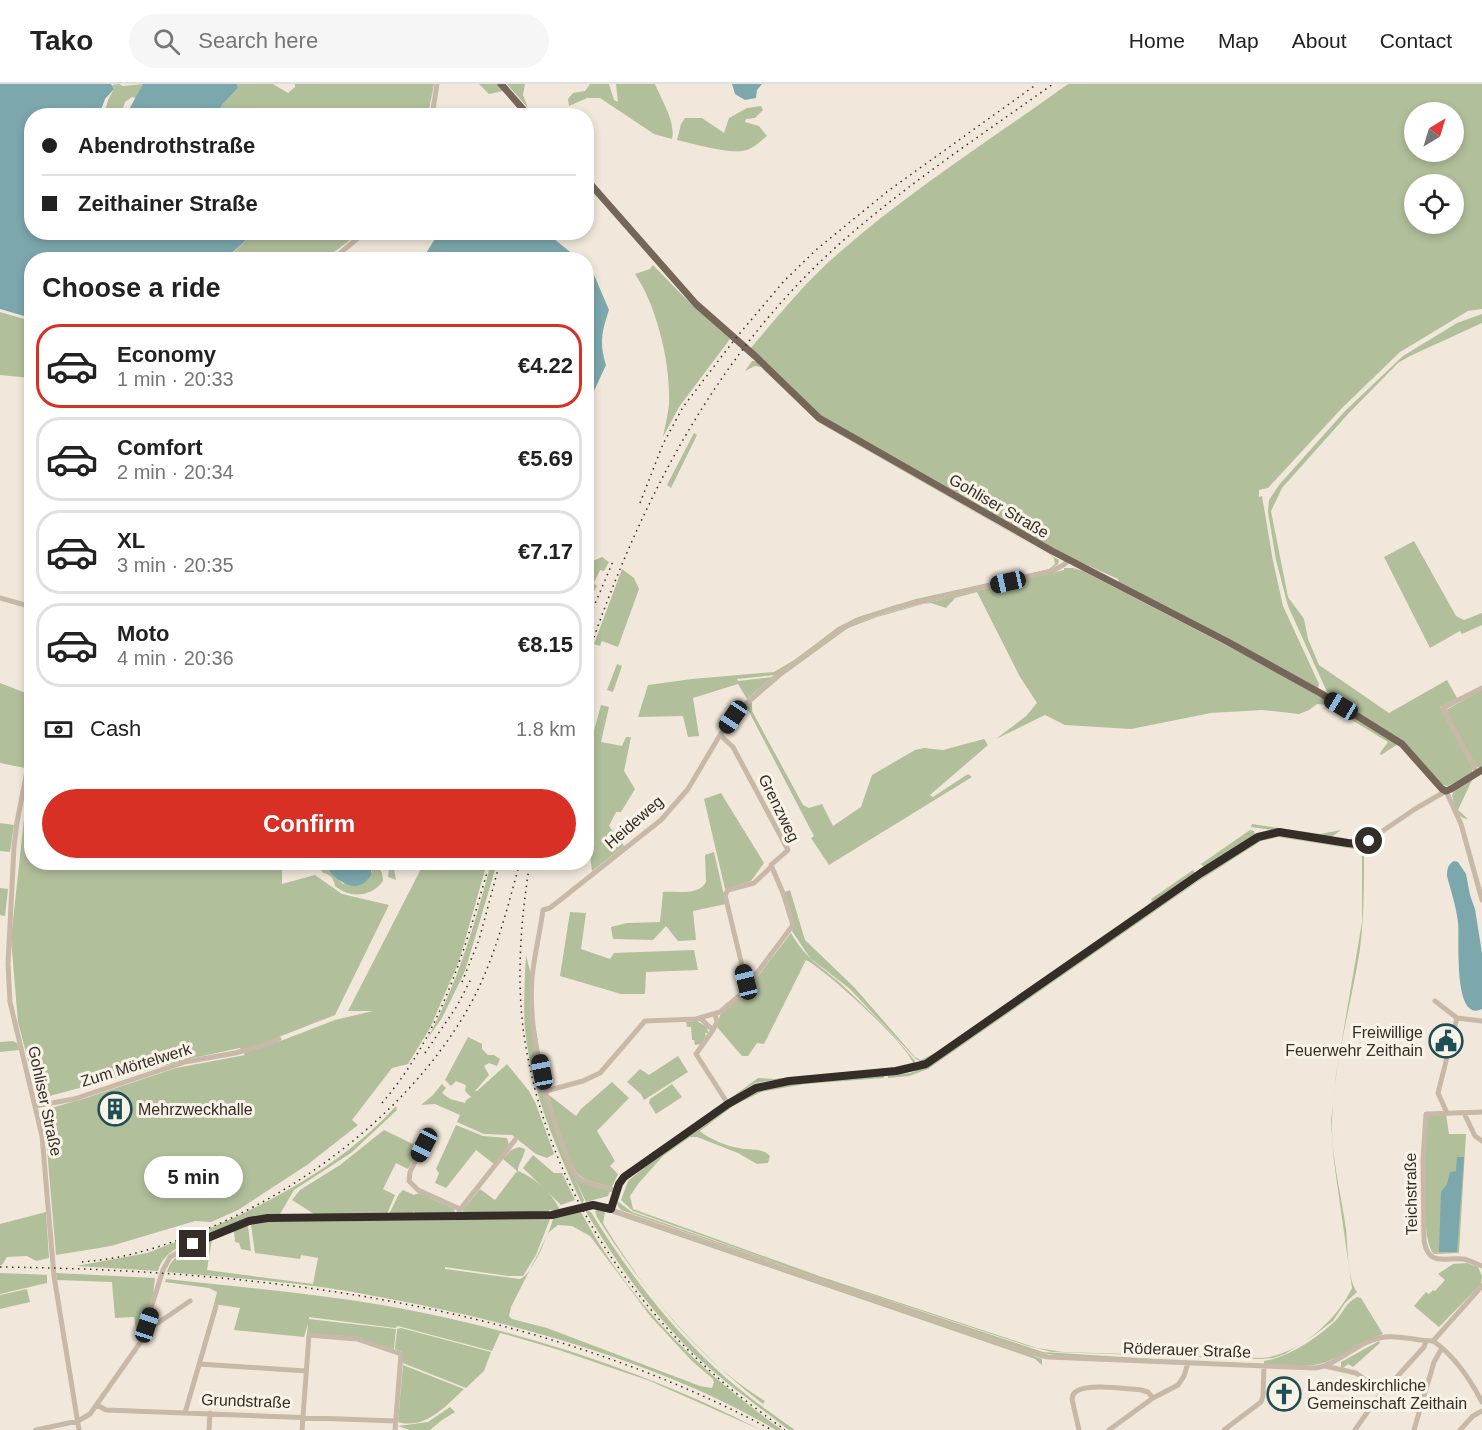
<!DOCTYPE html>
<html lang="en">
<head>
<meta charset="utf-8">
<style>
  body { margin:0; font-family:Arial,sans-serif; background:#f6f6f6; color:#222; height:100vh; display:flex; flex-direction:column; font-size:22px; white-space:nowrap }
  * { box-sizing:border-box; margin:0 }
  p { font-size:20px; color:#767676 }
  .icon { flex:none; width:33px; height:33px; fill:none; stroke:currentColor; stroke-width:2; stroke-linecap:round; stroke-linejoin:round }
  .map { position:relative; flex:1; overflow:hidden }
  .panel { position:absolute; left:24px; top:168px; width:570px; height:618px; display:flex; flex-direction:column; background:#fff; border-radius:24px; box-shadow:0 3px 9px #0003 }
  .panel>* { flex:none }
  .hud { position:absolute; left:24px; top:24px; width:570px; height:132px; border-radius:24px; box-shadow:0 3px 9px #0003; display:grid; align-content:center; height:132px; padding:0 18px; background:#fff }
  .needle { width:39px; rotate:38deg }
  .buttons { position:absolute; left:1404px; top:18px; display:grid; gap:12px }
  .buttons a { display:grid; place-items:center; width:60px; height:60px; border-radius:50%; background:#fff; box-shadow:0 3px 9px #0003; font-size:30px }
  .end { position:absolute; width:27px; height:27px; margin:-14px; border:8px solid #352d27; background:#fff; box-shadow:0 0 0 3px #fff }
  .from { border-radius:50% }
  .bubble { position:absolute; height:42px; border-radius:21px; background:#fff; box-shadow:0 3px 9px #0003; font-size:20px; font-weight:700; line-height:42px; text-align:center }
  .car { position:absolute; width:18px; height:36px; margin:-18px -9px; border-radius:8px; box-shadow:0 0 4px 2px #0007; background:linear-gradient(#222 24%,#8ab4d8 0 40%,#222 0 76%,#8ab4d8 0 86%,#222 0) }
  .hud b { display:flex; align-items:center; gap:21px; height:57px; font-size:22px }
  .hud b+b { border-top:2px solid #e0e0e0 }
  .hud i { width:15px; height:15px; background:#222 }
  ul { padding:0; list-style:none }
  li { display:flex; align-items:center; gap:18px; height:84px; margin:0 12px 9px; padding:0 6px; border:3px solid #e0e0e0; border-radius:24px }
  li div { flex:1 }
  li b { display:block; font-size:22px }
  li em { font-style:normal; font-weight:700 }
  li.active { border-color:#d93025 }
  li>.icon { width:54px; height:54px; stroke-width:1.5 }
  h2 { padding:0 18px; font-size:27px; line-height:72px }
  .pay { display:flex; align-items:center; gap:15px; height:66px; padding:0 18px; font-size:22px }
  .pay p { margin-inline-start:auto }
  .cta { display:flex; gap:12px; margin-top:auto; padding:12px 18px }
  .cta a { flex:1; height:69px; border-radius:36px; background:#d93025; color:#fff; font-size:24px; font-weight:700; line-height:69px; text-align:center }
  header { display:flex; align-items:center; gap:36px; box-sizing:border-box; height:84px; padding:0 30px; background:#fff; border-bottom:2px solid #e0e0e0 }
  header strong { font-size:28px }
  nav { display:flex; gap:33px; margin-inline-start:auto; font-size:21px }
  .search { width:420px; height:54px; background:#f6f6f6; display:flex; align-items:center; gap:15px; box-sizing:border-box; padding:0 21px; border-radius:33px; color:#767676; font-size:22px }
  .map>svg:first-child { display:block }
  .green { fill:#b1bf9b; fill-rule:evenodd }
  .water { fill:#7ba7ad }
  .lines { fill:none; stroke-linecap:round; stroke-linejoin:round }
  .minor { stroke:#c8b8a7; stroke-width:5 }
  .major { stroke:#766559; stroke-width:7 }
  .rail { stroke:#352d27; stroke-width:1.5; stroke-dasharray:1.5 4.5; stroke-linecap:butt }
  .route { stroke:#352d27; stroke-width:8 }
  .labels { text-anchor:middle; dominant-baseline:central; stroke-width:6; stroke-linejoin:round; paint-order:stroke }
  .street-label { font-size:16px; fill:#352d27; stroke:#f9f2e7 }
  .poi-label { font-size:16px; fill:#352d27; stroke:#f9f2e7; text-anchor:start }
</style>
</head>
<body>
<header>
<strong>Tako</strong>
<div class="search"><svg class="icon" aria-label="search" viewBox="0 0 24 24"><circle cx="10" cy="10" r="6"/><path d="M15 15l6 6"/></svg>Search here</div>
<nav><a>Home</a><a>Map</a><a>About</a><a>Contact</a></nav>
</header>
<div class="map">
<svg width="1482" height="1346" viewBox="0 0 1482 1346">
  <rect width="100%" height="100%" fill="#f1e8db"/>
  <path class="green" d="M119,0L123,2L143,0L136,14L132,13L125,18L122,27L128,29L126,31L104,32L108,16L114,5L112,1Z
    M237,0H273L288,9L295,3V0H434L428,31L218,32L222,21L238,4Z
    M479,0H497L503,7L489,10Z
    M507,0H525L523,11L528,24Z
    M590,0H609L614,16L618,18L616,0H655C661,15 676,38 672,55L654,50L600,14H587L569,22L568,15L573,9L585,7Z
    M1068,0H1482V225L1468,227L1400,268L1342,324L1268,404L1259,406V413L1262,412L1273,477L1283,522L1319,600L1318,604L1119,498L1118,495L1069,473L828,337L813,326L750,265C778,232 807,196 840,168C911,106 992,55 1068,0ZM1414,28H1454V68H1414ZM1414,100H1454V140H1414Z
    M761,22L763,26L755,34L746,35L745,38L759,42L767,52C761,57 755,63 747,66C731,71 695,60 677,56L681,40L685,34H702L724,49L729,34L747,24Z
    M254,149H359L325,175L225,176Z
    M653,181L685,214L730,255L679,323L663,353C665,342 668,331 669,320C671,281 657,222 635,190L650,185Z
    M0,228L31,237V294L0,291Z
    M1482,230V239L1410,272L1398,279L1348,330L1282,404L1271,427L1288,513L1304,535L1308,555L1319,581L1389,629L1447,596L1457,614L1467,609L1440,623L1472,684V689L1448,702L1443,701L1409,665L1327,608L1288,522L1276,476L1268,428L1269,416L1279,401L1345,327L1403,272L1457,239Z
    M752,277H756L809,329L827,342L1059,476L1058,480L1049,486L855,536L775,591L737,595L738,597L772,593L747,615L738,600L693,614L699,652L688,653L683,632L638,633L648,601L692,595L774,588L796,575L838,543L858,533L916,515L1041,487L1049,485L1055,480L1054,474L1050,471L818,338L761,283L755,282L745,287Z
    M694,349L697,351L671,404L667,401Z
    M1414,457L1456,532L1464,536L1482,529V541L1462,550L1460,547L1430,564L1384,473Z
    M602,473L609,478L604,487L600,486L594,499L597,502L587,520V482L590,478Z
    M1064,484H1073L1083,487L1276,587L1341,623L1398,660L1381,671L1380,669L1388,658L1327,621L1317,620L1309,626L1299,630L1262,626L1211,629L1131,645L1065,641L1045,631L996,655L1026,632L1037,619L1020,593L977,508L955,514L946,524L931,519L923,520L877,533L848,544L782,592L752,618V627L803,721L809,724L822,720L833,742L861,723L872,691L915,666L924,664L943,666L984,655L988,661L930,711L933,713L968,690L972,693L829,781L811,754L814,752L746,622L774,596L840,548L854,540L893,527L1064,486Z
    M622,485L634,494L639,505L618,563L602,557L600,562L594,560Z
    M617,580L622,582L613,608L607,606Z
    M0,599L31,611V644L25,684L0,679Z
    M1482,606V682L1479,684L1476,682L1446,626Z
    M601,621L609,623L601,658L622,662L626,653H631L624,687L635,705L621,728H616L609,742L624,762L592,787L589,763H587V672Z
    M31,671L32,778L282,779V800L315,791L342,810L389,821L335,931L276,954L278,958L335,936L373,927H348L424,779H487L459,877L430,944L408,980L392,984L352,1036L358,1041L307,1081L238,1126L211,1138L195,1137L111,1162L56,1171L47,1065L41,1027L86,1014L176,984L245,971L240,964L193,974L38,1015L18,938L11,855Z
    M1472,696L1458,726L1468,735C1457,735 1454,720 1452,711L1455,706Z
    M721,709L764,779L751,797L725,805L704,715Z
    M0,739L14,741L10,768L0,767Z
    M1252,740L1320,750L1341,746L1330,754L1251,743Z
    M1250,746L1254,747L1255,751L1205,784L1201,780Z
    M1271,751L1355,762L1362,765L1364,769C1364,802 1364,833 1360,865C1351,922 1334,979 1332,1037C1331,1073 1341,1109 1346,1145C1348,1162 1347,1195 1357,1208L1345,1219L1333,1237L1313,1252L1285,1270L1273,1274L1262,1275L1052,1268L1028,1262L839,1200L1043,1268L1186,1277L1059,1272L1027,1266L621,1126L618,1122L617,1117L632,1128L798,1186L633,1127L621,1116L628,1097L655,1075L745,1013C788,992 837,998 884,991V994L805,1000L761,1008L733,1022L700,1047C709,1055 726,1062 739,1064C750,1067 761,1063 770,1072L768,1079L757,1080L738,1069L697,1053H690L663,1072L638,1100L630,1112L633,1125L822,1193L1037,1264L1063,1268L1262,1274C1298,1271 1337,1236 1352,1204L1334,1078L1331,1038L1336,991L1362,838V770L1361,766L1278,753L1261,757L1197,798L928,985L909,992L888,994V991L910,989L928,982L1242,766L1259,755Z
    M714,768L726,820L693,827L696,856L678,857L666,842L653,856L613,855L611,843L627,839L660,838L663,808C676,807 699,812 706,798L705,771Z
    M322,779H327L330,783V788L343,800L372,788V781H377L382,789L383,797C371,813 351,815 335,802C334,795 330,790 323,789L319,783Z
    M381,779H393L396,796L388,793L389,784L386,783L385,787Z
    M491,779H497L465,887L442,934L427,955C458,900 475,839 491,779Z
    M1193,786L1195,789L923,978L916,975L850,905L810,874L792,847L794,842L785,808L790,806L805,856L854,903L915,973L921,976L935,969L1146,822L1152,817L1151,815Z
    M0,804L8,805L5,832L0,831Z
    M570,828L586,829L581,865L610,875L614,869L694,866L698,886L646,888L645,910H621L560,892Z
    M791,849C805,874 819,881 840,899C866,923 893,949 915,977L913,982L787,994L755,999L728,1016L758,994L774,995L857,987L901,983L913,979C907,960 826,886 806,876L764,960L757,959L748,972H742L717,943L720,931L748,905Z
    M526,871L530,887V911L550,1028L559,1058L584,1116L582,1120C556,1064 531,1006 525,945C523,920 525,895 526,871Z
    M697,937L707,943L708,949H705L706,955L701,960L695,961L694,956H692L691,943H687L686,938Z
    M468,953L482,960V965L488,971H494L500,975L497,982L489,979L484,982L489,991L475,1007H477L507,980L529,1007L536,1020L554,1070L547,1074L536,1070L512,1051L484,1050L457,1038L460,1031L435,1020L421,1021L433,1011L442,1000L446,1004L442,1009L450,1015L465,1019L466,1016L471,1013L465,1007L466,1001L456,997L451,1002L445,996Z
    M13,957L17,959L19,966L0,968V958Z
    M678,972L688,988L644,1016L641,1010L627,998L640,985L649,991Z
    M612,998L629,1014L597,1047L615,1077L610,1082L618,1090L612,1103C601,1100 588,1098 580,1092C567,1081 553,1028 549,1011L576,1032L581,1025Z
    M672,1000L682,1013L656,1030L649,1019L650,1015Z
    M396,1022L397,1026L351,1069L294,1106L280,1130L247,1134L195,1156L191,1152C264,1123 343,1081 396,1022Z
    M1446,1030L1449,1050H1466L1459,1169L1434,1170C1419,1157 1426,1057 1427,1034L1429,1032Z
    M456,1041L483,1052L507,1054L509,1061L494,1080L476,1066L446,1104L435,1099L439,1089L436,1085Z
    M384,1046L421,1064L408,1085L396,1079L383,1105L395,1111L387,1130H314L292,1116L300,1106L340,1081Z
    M519,1063L525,1065C524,1074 518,1079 518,1087C534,1093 553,1110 560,1126H549V1128L465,1129L462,1127L480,1105L495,1116L517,1087L503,1075L511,1066Z
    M533,1071L554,1089H562L575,1116L561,1121L523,1084Z
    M574,1093L610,1107L608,1112L586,1118Z
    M403,1106L414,1111L419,1109L454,1125L455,1127L452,1130H416L413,1127V1130H389L399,1110Z
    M600,1124L1042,1275V1281L1035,1275L1027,1272L605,1127L603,1139C643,1205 698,1276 765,1317L763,1320C695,1268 642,1205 597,1133L595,1127Z
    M585,1126L591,1128C626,1185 665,1237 714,1283C739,1307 767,1326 795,1346H789C758,1322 725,1299 696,1272C652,1229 616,1179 585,1126Z
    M46,1128L49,1174L36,1177L27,1172L7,1173L2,1181H0V1140Z
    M581,1128C630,1220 698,1285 782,1346H776C659,1277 503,1235 369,1211C303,1198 234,1194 167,1188C172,1168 196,1163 212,1155L207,1186L313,1200L318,1174L301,1171L300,1175L255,1169L251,1141L259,1138L550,1135L536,1171L523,1192H508L445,1183V1185L520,1195C533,1190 549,1149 553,1135ZM558,1141L572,1142L590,1152L651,1233L692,1277L713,1295L714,1298L712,1304L700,1302L547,1244L512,1235L509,1232L511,1223L549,1148Z
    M247,1141L248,1142L251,1167L241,1165L239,1159L235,1158L234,1146Z
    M188,1153L190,1158C175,1165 163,1170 158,1187L76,1182L147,1169Z
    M1467,1179L1478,1183L1482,1192L1481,1200L1439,1243L1414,1222L1426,1208L1429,1210L1433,1206L1435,1207L1445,1196L1438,1190L1453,1180Z
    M0,1189L51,1191H47V1199L0,1210Z
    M56,1189L155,1194L153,1211L138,1257L134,1233L115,1234L112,1198L57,1196Z
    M166,1195C238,1203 311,1209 382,1221C513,1244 643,1285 761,1346L650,1297L559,1266L508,1251L500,1249L492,1267L398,1242L395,1244L309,1233V1235L396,1245L394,1265L357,1254L307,1249L308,1240L304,1253L234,1246L240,1224L214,1220L217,1208L209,1204L165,1198Z
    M27,1205L30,1218L0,1225V1211Z
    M1357,1213L1361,1214L1383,1250C1362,1256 1346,1271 1326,1278C1307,1285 1284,1280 1264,1280V1277C1287,1274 1317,1254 1334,1238C1343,1230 1345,1219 1357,1213Z
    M401,1244L491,1268L484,1287L466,1304L403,1279L402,1268L395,1265L397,1245Z
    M1379,1257L1380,1259L1353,1283L1348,1280L1343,1284L1341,1283V1278Z
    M403,1281L464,1305C446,1322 425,1346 398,1338Z
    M450,1323L455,1328L442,1336L430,1346H410L398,1342L428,1338Z"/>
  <path class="water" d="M0,0H111L114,5L105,15L99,31L32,32V148L126,149L125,152L130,155L136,154L140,149H254L225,175L32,176L31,234L0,225Z
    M143,0H237L238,4L222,21L218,31H126Z
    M732,0H762L757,6L756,14L745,16L735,10Z
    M439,148L539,149L549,151L579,175H425V171Z
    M587,181L592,186L609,226C602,247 599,259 606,281L587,322Z
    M1454,777L1458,778L1466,790L1470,811L1475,825L1482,869V925C1452,940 1460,852 1458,838C1456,822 1451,807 1447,792C1447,785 1448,780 1454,777Z
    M327,779H372L371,791C359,810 342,801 330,788V783Z
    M1457,1073H1464L1457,1168H1439L1441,1108L1447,1100L1450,1088L1456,1087Z"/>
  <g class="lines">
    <path class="minor" d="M432,32L437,0
      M332,176L365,148
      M0,514L32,523
      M32,662L17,738L14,763L8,880L10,918L42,1052L54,1192L79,1346
      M1477,689L1443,624L1482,604
      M748,901L746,898L725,811L728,806L754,799L771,783
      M1435,917L1457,934
      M700,934L713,946L696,970L728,1020
      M713,946L717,938L715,930
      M546,1007L583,997L600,989L645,937L696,935L720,928L739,912L748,901L793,841L783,809L771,781L788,766L733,663L720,651
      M35,1022L74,1015L185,978L235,969L265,961L279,955
      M1482,1028L1426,1030L1423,1076L1424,1157C1429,1183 1444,1173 1463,1175C1470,1176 1476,1180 1482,1182
      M1447,1029L1438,1009L1457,934L1482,937
      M1464,1029L1475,1052L1482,1057
      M431,1046L410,1088L409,1097L418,1106L460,1125
      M617,1107C605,1103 588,1101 578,1094C571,1088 569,1077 566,1069C545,1019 528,949 532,894C534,872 540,849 543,826L550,824L661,736L688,705L720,651L738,627L773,595L836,548L856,537L894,524L1052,487L1065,480L1068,476
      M611,1125L619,1100L624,1093L728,1020L756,1004L789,997L896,987L926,980L1201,789L1246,759L1271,749L1348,759H1365L1415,725L1446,707L1461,740L1482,816
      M459,1127L515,1056
      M147,1241H155L190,1217
      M1433,1257C1455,1272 1470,1295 1482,1318
      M1433,1257L1482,1202
      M199,1280L306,1287
      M1325,1282L1356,1289L1382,1308
      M97,1321L106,1326L395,1337
      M185,1329L216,1222
      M36,1346L78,1337L90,1330L140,1259L163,1186L170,1173L193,1160L239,1141L268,1134L552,1131L597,1121L1028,1268L1048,1273L1315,1284C1341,1280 1358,1256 1385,1253C1400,1251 1417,1257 1433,1257
      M209,1346L210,1329
      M302,1346L309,1251L357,1255L401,1270L395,1346
      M1079,1346L1072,1315C1073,1311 1073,1309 1077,1307C1088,1299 1127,1305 1141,1306L1148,1308L1153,1314
      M1109,1346L1153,1314L1178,1301L1184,1292L1188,1279
      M1224,1346L1261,1318L1263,1312L1264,1282
      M1355,1346L1375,1317L1424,1263L1426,1257
      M1414,1346L1434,1278L1442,1264
      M1460,1346L1473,1332L1482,1327"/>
    <path class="major" d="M501,0L529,32
      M586,95L696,220L755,272L819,334L1052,467L1228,558L1322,610L1402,660L1442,705L1446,707L1451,705L1482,686"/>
    <path class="rail" d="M640,419L663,360L683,323L735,255L784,197L817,165L888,107L1037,0
      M586,541L614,475
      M586,576C640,417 717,267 845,155C910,98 983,50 1053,0
      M530,778C520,840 515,907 527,969C550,1095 621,1209 717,1293C738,1312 762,1329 785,1346
      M462,898L479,856L500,778
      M425,969L457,922L472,893
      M382,1019C442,949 465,865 490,778
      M82,1178C100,1176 119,1174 136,1169C264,1136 399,1043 466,928C493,882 506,829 520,778
      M0,1183C264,1186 537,1220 772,1346"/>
  </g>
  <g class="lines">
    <path class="route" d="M193,1160L249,1137L268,1134L552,1131L593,1121L611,1125L619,1100L624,1093L728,1020L756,1004L789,997L896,987L926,980L1201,789L1258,753L1279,748L1348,759L1359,760L1369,757"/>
  </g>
  <defs>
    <g id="civic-ring" transform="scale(1.725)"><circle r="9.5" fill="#f9f2e7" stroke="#1f4e55" stroke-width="1.5"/><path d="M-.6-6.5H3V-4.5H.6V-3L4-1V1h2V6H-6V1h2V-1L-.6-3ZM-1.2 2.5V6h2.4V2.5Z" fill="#1f4e55"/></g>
    <g id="building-ring" transform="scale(1.725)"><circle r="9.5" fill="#f9f2e7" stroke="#1f4e55" stroke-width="1.5"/><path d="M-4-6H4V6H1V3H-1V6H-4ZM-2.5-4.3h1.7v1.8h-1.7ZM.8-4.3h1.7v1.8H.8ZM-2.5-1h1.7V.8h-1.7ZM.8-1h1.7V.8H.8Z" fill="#1f4e55"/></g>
    <g id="church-ring" transform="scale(1.725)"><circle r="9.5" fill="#f9f2e7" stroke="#1f4e55" stroke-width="1.5"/><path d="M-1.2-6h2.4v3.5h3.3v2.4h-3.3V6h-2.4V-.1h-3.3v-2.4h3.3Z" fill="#1f4e55"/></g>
  </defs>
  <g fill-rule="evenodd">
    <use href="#civic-ring" x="1446" y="957"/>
    <use href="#building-ring" x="115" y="1025"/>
    <use href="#church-ring" x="1284" y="1310"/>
  </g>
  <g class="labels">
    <g class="street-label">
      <text transform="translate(999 422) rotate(30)">Gohliser Straße</text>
      <text transform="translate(779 724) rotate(64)">Grenzweg</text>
      <text transform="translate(634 738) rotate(-41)">Heideweg</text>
      <text transform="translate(136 981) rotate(-17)">Zum Mörtelwerk</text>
      <text transform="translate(45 1017) rotate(78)">Gohliser Straße</text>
      <text transform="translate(1411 1110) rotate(-91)">Teichstraße</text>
      <text transform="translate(1187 1266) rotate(2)">Röderauer Straße</text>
      <text transform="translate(246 1317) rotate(2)">Grundstraße</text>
    </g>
    <g class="poi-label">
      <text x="1423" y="948" text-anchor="end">Freiwillige<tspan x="1423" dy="18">Feuerwehr Zeithain</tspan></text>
      <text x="138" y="1025">Mehrzweckhalle</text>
      <text x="1307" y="1301">Landeskirchliche<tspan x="1307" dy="18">Gemeinschaft Zeithain</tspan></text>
    </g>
  </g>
</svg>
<div class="buttons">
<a><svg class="needle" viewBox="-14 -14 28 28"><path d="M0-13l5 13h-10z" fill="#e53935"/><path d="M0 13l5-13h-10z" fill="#767676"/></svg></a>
<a><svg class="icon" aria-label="locate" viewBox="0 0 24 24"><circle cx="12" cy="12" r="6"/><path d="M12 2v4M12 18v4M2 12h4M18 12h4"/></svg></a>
</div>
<i class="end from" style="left:1369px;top:757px"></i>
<i class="end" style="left:193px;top:1160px"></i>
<div class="bubble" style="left:144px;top:1072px;width:99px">5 min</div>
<i class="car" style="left:1008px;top:498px;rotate:257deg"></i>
<i class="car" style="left:1341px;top:622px;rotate:301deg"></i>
<i class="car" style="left:733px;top:633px;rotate:214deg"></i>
<i class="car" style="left:746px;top:898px;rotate:346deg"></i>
<i class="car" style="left:542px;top:988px;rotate:349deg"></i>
<i class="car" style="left:424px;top:1061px;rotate:207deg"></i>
<i class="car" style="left:147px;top:1241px;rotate:18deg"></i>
<div class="hud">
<b><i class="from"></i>Abendrothstraße</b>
<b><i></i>Zeithainer Straße</b>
</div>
<section class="panel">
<h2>Choose a ride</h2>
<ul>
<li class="active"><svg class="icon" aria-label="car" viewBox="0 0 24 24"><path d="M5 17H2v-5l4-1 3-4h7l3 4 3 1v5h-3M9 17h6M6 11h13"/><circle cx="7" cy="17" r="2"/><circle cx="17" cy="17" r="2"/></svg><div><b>Economy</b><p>1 min · 20:33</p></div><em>€4.22</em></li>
<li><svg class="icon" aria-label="car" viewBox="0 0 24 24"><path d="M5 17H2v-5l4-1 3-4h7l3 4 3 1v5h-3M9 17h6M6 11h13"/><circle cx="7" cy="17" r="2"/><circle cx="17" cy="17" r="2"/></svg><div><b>Comfort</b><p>2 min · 20:34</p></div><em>€5.69</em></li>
<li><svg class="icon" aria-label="car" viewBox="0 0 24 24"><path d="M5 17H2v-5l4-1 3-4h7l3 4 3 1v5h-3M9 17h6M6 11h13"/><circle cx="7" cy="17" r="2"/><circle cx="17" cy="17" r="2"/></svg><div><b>XL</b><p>3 min · 20:35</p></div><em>€7.17</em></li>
<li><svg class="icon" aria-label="car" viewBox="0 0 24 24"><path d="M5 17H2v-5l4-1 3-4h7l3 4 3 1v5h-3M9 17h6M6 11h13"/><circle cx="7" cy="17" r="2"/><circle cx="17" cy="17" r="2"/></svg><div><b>Moto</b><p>4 min · 20:36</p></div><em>€8.15</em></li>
</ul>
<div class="pay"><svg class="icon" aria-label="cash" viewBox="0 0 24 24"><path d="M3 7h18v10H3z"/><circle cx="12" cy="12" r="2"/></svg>Cash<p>1.8 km</p></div>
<div class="cta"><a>Confirm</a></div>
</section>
</div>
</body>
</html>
